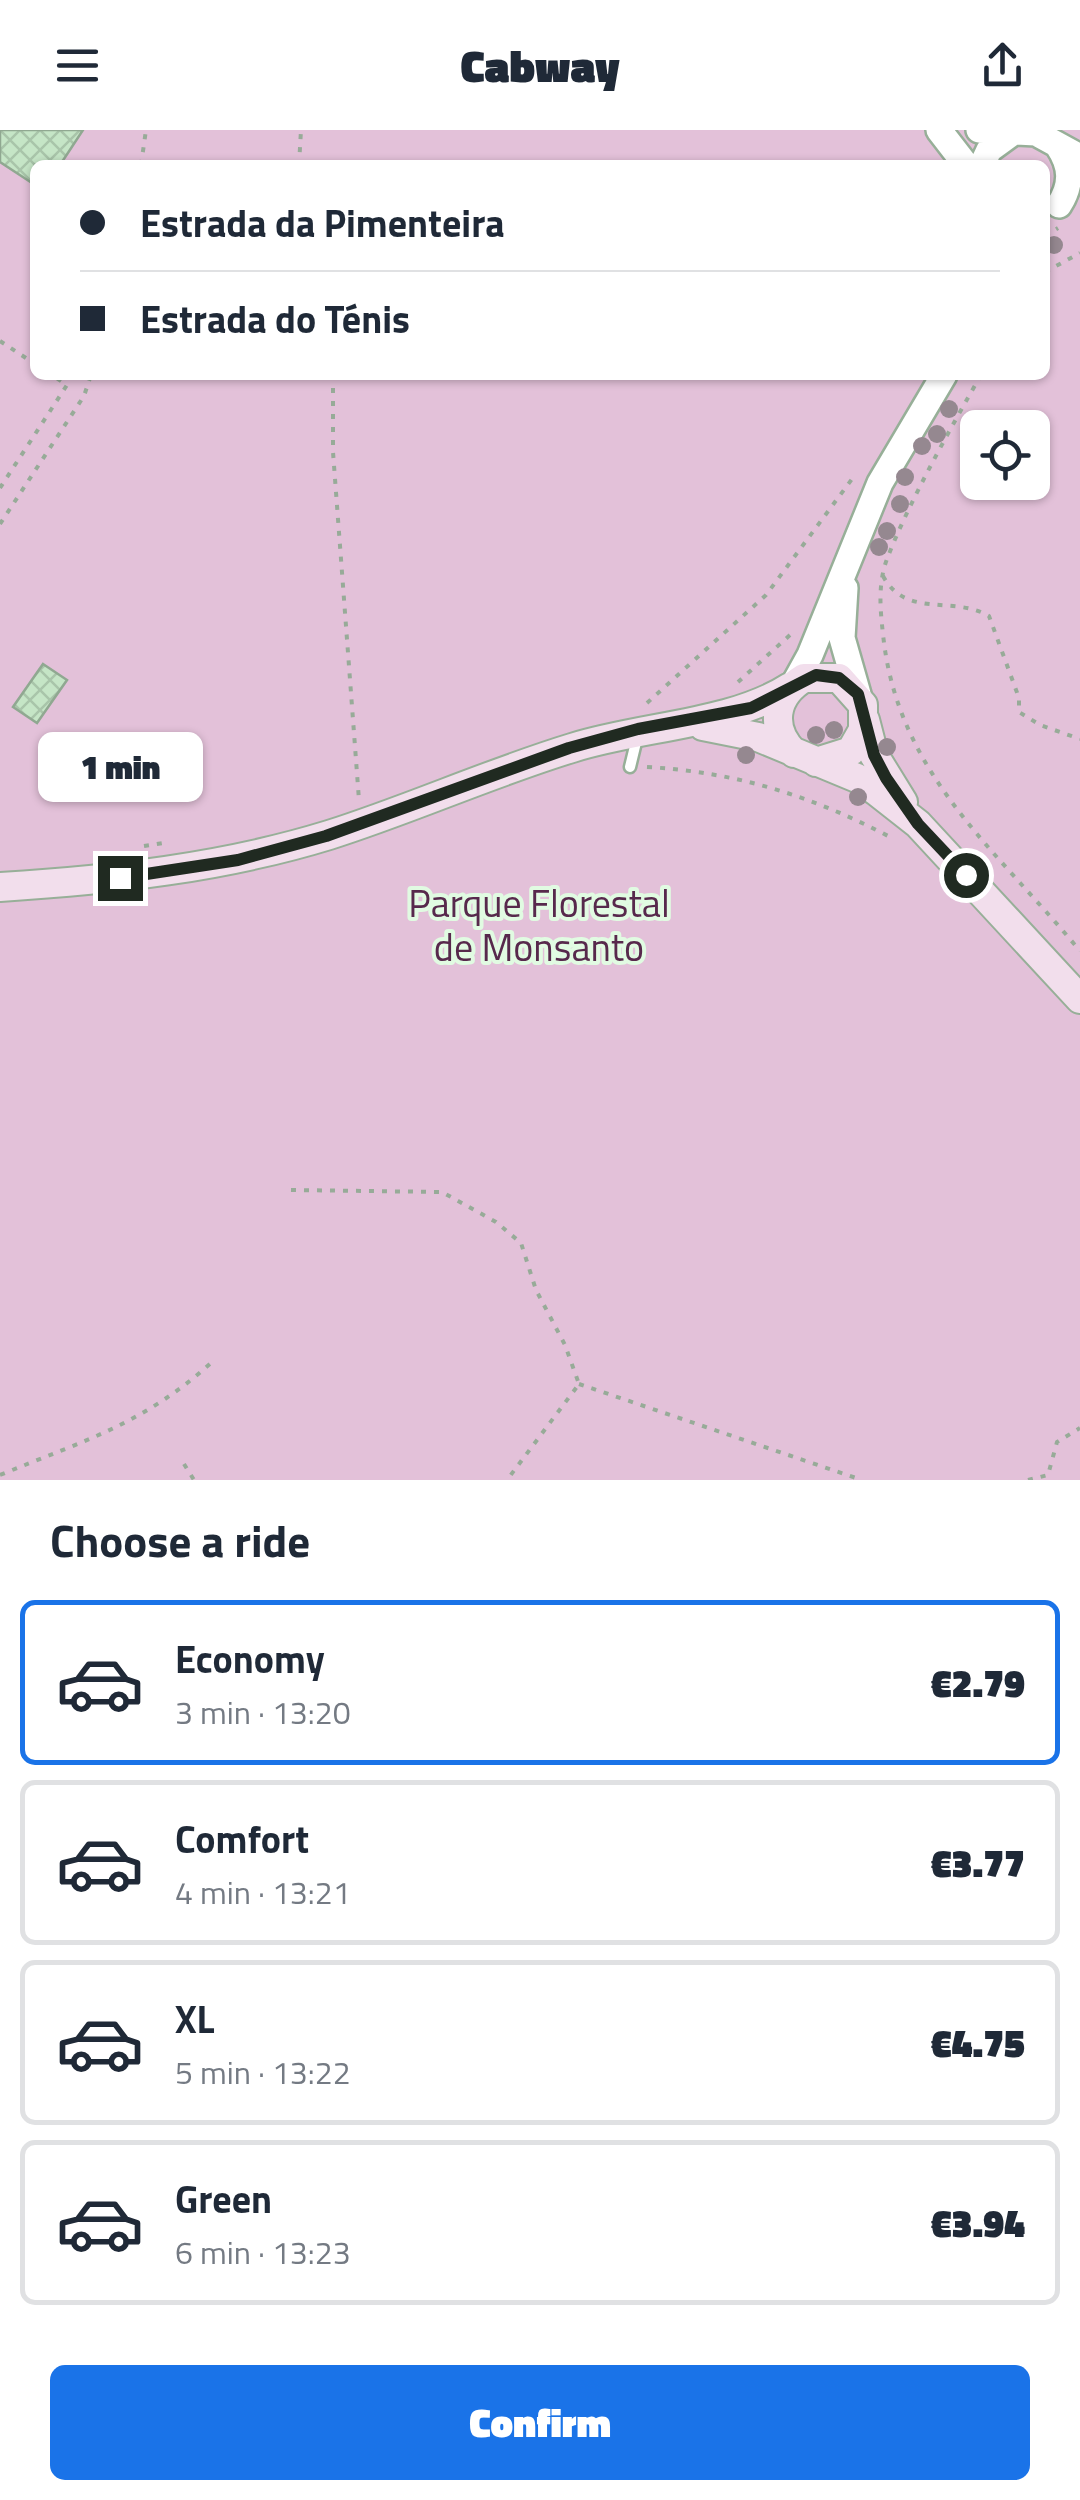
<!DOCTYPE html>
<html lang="en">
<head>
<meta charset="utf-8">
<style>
  body { margin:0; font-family:"Titillium Web",sans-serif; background:#f6f6f7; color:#1f2937; height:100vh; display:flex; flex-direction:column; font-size:38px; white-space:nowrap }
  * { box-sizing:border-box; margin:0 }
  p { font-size:32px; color:#747a83 }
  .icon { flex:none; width:55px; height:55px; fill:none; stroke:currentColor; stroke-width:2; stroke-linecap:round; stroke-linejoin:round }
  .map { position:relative; height:1350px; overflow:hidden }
  .side { display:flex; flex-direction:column; background:#fff; flex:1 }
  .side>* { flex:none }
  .banner { position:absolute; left:30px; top:30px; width:1020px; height:220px; border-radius:15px; box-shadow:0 2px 8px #0004; display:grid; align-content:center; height:220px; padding:0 50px; background:#fff }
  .controls { position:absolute; left:960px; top:280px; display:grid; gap:20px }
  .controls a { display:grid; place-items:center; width:90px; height:90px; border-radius:15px; background:#fff; box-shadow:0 2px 8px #0004; font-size:50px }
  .end { position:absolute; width:45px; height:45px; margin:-22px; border:12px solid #202a21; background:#fff; box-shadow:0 0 0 5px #fff }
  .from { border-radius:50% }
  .bubble { position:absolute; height:70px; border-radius:15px; background:#fff; box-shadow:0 2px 8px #0004; font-size:32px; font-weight:800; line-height:70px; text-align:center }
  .banner b { display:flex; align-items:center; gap:35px; height:95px; font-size:38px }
  .banner b+b { border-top:2px solid #e0e1e3 }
  .banner i { width:25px; height:25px; background:#1f2937 }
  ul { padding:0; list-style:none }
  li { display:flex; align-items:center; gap:30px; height:165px; margin:0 20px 15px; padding:0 30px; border:5px solid #e0e1e3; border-radius:15px }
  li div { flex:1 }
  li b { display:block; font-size:38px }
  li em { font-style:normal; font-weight:800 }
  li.active { border-color:#1a73e8 }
  li>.icon { width:90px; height:90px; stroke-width:1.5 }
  h2 { padding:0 50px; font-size:45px; line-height:120px }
  .cta { display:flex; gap:20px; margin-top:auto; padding:20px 50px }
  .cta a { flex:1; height:115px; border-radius:15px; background:#1a73e8; color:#fff; font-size:40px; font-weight:800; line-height:115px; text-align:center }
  header { display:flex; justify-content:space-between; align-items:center; height:130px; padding:0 50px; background:#fff; font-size:45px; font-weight:800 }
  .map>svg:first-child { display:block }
  .green { fill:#e3c1d9; fill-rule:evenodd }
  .building { fill:url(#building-cross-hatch); stroke:#90a891; stroke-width:2.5 }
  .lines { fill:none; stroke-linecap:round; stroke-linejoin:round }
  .service-casing { stroke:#97af98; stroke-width:15 }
  .tertiary-casing { stroke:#97af98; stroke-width:30 }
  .secondary-casing { stroke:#97af98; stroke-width:32 }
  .path { stroke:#97ab98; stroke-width:4; stroke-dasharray:5 8; stroke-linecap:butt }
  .service { stroke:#fff; stroke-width:10 }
  .tertiary { stroke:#fff; stroke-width:25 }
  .secondary { stroke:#f2deec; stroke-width:28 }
  .tree { fill:#958890 }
  .route { stroke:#202a21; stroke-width:12 }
  .labels { text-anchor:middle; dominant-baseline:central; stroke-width:8; stroke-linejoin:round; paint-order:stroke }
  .park-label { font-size:38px; fill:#57294c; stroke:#e1fbe2 }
</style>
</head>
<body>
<header><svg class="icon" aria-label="menu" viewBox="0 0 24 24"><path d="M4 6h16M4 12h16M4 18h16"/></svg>Cabway<svg class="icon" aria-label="share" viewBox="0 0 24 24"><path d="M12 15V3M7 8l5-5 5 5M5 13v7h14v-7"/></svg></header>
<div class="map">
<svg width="1080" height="1350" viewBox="0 0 1080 1350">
  <defs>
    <pattern id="building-cross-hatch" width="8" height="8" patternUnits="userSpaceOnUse" patternTransform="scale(2.5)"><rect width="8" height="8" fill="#c5e5c6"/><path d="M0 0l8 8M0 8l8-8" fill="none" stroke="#a9c5aa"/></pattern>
  </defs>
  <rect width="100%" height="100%" fill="#e1fbe2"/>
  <path class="green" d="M0,0H1080V1350H0ZM35,35H1045V245H35ZM978,298H1032V352H978Z"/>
  <path class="building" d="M0,0H83L60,35H35V55L0,32Z
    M43,534L67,550L37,593L13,577Z"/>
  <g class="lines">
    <g class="service-casing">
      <path id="service" d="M630,637L638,604"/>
    </g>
    <g class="tertiary-casing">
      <path id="tertiary" d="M939,0L966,35
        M979,0L1036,3L1080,27
        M1058,16C1072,37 1072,55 1059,75
        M982,35L989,20L1011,4
        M845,458L842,508L858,564
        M794,554L810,525L880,353L944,245"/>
    </g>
    <g class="secondary-casing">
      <path id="secondary" d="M865,590L874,625L903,672
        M703,596L758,607L857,648L876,661L918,694L1080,869
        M794,623C769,598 774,566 804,548H839L863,575V600L851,621L816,632
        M0,757C111,750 222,738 329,705C411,679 490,643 572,618C641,596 731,595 790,557"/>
    </g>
    <path class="path" d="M141,35L146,0
      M299,35L301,0
      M1045,106L1058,98
      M1045,142L1080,123
      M0,211L35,234
      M333,245V322L359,670
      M981,245C951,297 908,374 887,429C878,453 880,478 883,504C897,644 996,719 1080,821
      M0,358L67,255L52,245
      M0,394L84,266L91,245
      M883,446C906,489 953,465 989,486L1019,568V582L1040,595L1080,609
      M738,552L790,505
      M647,573L766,465L855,345
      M647,637C736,642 812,666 890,707
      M144,716L169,712
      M291,1060L442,1062L496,1092L521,1113L536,1160L565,1215L579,1254L507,1350
      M579,1254L862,1350
      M184,1334L194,1350
      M0,1345C83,1311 144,1294 212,1232
      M1028,1350L1048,1345L1057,1312L1080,1298"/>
    <use href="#service" class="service"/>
    <use href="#tertiary" class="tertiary"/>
    <use href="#secondary" class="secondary"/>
  </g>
  <g class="tree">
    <circle cx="1054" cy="115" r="9"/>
    <circle cx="949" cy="279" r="9"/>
    <circle cx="937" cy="304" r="9"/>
    <circle cx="922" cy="316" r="9"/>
    <circle cx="905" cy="347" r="9"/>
    <circle cx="900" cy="374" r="9"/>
    <circle cx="887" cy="401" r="9"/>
    <circle cx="879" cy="417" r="9"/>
    <circle cx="834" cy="600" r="9"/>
    <circle cx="816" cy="605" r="9"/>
    <circle cx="887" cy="617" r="9"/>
    <circle cx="746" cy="625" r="9"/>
    <circle cx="858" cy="667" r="9"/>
  </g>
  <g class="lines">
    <path class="route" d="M120,748L238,730L326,706L569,618L638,599L751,578L816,545L839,548L858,564L874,625L886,648L918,694L966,745"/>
  </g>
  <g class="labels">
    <g class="park-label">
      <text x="539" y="773">Parque Florestal<tspan x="539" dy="44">de Monsanto</tspan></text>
    </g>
  </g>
</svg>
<div class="controls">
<a><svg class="icon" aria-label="locate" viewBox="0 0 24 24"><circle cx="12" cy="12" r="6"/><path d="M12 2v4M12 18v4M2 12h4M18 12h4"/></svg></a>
</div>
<i class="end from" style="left:966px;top:745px"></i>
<i class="end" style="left:120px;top:748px"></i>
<div class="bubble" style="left:38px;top:602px;width:165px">1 min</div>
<div class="banner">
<b><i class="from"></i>Estrada da Pimenteira</b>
<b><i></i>Estrada do Ténis</b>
</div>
</div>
<section class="side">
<h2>Choose a ride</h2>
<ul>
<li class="active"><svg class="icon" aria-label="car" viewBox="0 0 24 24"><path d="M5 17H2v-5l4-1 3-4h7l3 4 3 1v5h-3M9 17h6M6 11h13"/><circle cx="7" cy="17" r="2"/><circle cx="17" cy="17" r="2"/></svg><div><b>Economy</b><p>3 min · 13:20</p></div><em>€2.79</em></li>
<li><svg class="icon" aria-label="car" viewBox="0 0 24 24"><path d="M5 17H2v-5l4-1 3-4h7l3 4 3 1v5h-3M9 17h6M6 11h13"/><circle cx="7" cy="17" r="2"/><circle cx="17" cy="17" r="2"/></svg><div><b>Comfort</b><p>4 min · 13:21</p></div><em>€3.77</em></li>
<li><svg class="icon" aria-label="car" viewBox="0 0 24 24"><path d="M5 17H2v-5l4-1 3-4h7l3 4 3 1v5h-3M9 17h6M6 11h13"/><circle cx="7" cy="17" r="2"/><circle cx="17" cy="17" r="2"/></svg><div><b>XL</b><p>5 min · 13:22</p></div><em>€4.75</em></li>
<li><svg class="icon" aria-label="car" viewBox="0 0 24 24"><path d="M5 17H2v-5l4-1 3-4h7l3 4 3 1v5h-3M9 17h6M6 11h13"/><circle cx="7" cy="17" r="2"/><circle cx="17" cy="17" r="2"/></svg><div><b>Green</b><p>6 min · 13:23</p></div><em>€3.94</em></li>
</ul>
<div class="cta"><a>Confirm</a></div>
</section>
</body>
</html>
